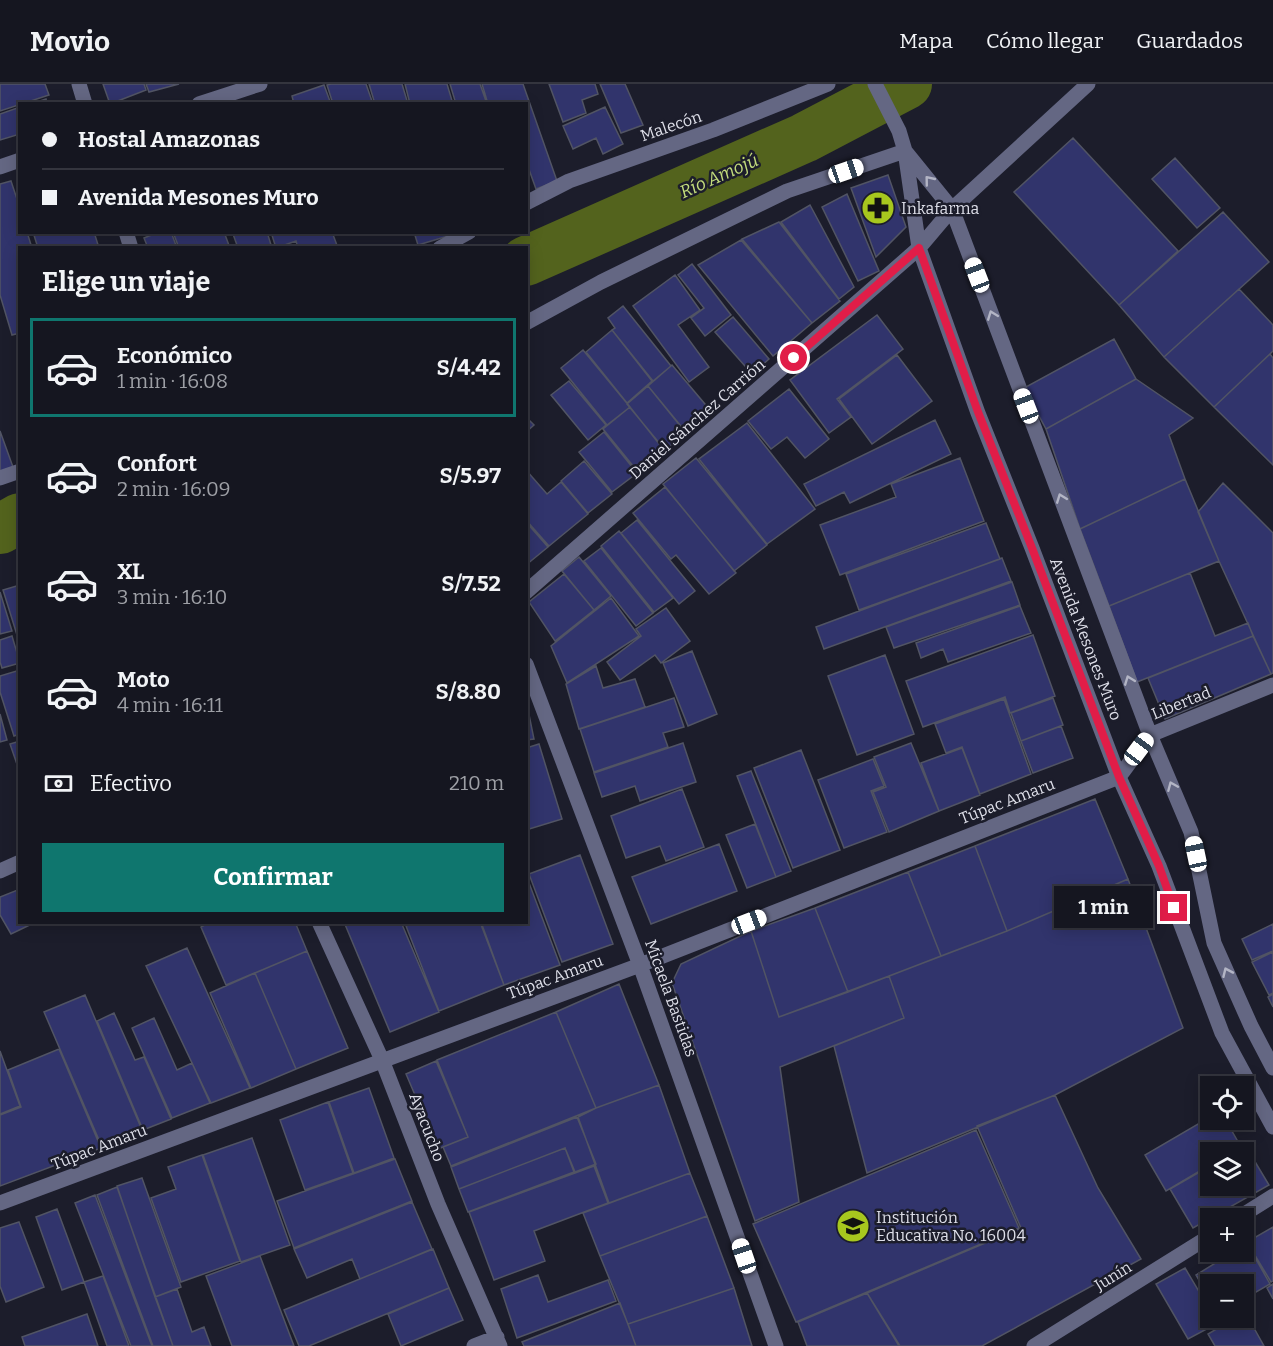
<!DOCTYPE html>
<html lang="es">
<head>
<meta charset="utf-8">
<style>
  body { margin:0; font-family:Bitter,serif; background:#1e1f29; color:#f1f3f6; height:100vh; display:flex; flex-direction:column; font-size:22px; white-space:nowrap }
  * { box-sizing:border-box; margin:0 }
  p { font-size:20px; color:#9d9fa5 }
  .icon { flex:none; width:33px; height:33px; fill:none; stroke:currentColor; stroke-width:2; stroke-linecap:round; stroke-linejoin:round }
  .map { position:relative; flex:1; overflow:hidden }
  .panel { position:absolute; left:18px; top:162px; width:510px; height:678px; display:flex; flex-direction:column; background:#151620; border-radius:0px; box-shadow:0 3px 15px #0003,0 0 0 2px #34353e }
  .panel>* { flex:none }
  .hud { position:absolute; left:18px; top:18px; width:510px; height:132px; border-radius:0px; box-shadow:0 3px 15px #0003,0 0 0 2px #34353e; display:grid; align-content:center; height:132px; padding:0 24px; background:#151620 }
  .tools { position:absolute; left:1200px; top:992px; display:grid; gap:12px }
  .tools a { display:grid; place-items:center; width:54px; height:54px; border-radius:0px; background:#151620; box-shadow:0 3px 15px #0003,0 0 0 2px #34353e; font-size:30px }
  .end { position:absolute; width:27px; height:27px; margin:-14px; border:8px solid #e11d48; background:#fff; box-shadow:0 0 0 3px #fff }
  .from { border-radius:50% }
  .bubble { position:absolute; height:42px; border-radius:0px; background:#151620; box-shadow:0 3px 15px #0003,0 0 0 2px #34353e; font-size:20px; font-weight:700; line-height:42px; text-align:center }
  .car { position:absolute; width:18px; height:36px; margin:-18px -9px; border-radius:8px; box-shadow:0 0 4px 2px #0007; background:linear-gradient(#fff 24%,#345 0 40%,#fff 0 76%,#345 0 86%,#fff 0) }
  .hud b { display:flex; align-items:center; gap:21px; height:57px; font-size:22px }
  .hud b+b { border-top:2px solid #34353e }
  .hud i { width:15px; height:15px; background:#f1f3f6 }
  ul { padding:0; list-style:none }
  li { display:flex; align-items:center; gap:18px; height:99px; margin:0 12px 9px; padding:0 12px; border:3px solid transparent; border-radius:0px }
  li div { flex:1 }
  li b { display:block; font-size:22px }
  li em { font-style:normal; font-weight:700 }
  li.selected { border-color:#0f766e }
  li>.icon { width:54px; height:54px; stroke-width:1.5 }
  h2 { padding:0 24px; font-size:27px; line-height:72px }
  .pay { display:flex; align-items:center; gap:15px; height:66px; padding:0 24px; font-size:22px }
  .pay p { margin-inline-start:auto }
  .cta { display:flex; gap:12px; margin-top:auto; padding:12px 24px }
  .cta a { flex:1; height:69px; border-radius:0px; background:#0f766e; color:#fff; font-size:24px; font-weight:700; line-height:69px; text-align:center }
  header { display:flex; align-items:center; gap:36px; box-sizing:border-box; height:84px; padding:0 30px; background:#151620; border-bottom:2px solid #34353e }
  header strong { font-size:28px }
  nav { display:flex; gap:33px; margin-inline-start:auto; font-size:21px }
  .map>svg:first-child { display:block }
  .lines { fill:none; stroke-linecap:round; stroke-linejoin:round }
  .river { stroke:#53631d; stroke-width:50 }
  .building { fill:#31346c; stroke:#515464; stroke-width:1.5 }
  .minor { stroke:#646783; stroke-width:15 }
  .oneway { stroke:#b3b5c5 }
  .route { stroke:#e11d48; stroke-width:8 }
  .labels { text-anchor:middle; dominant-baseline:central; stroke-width:5; stroke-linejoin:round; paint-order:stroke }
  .street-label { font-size:16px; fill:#dedfe9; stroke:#1c1d2b }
  .poi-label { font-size:16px; fill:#dedfe9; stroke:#1c1d2b; text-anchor:start }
  .water-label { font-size:18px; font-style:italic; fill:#c3dc7c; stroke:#1c1d2b }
</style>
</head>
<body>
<header>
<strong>Movio</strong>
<nav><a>Mapa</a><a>Cómo llegar</a><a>Guardados</a></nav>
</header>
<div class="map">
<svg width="1273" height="1262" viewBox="0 0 1273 1262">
  <rect width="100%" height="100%" fill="#1c1d2b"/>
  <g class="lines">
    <path class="river" d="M526,177L804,54L907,0
      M0,445L20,434"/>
  </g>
  <path class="building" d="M0,0H45L49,11L0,27Z
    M103,0H144L146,6L110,20Z
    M146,0H179L149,8Z
    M331,0H366L373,20H333L327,1Z
    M369,0H402L408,20H375Z
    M405,0H447L453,20H410Z
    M450,0H480L487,20H456Z
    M482,0H523L557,97L536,105L526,77V20H488Z
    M549,0H595L598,10L582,16L586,29L563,38Z
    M600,0H625L643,41L621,49Z
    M324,1L331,20H294L292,12Z
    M46,15L47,20H31Z
    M20,23V50L0,56V30Z
    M605,23L623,60L603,70L596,54L573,65L563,42Z
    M1073,54L1178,167L1119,221L1014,108Z
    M1175,74L1220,124L1197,144L1152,95Z
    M888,91L906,143L876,173L851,104Z
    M11,97L20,124V148H27L32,164H20V249L12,251L0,211V100Z
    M847,110L879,187L858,197L822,123Z
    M810,121L854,203L839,215L781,138Z
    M1223,128L1269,178L1164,273L1119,221Z
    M779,138L840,217L812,239L742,155Z
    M33,148H94L99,164H38Z
    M159,148H171L177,164H148L144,154Z
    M173,148H224L230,164H179Z
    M239,148H267L272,164H238L233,150Z
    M271,148H332L338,164H298L296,157L276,164Z
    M414,148H447L448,152L418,161Z
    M741,156L812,239L773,272L698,181Z
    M692,180L731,231L705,252L691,234L704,224L678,191Z
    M675,191L700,226L678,241L709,283L689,298L633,222Z
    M1239,205L1273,241V267L1214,323L1164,273Z
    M623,222L671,282L653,297L612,246L615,244L608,234Z
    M877,231L903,265L837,315L851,333L829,349L790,296Z
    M733,233L769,275L752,290L715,248Z
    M612,246L652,297L627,319L586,268Z
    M1114,255L1136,295L1046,345L1024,304Z
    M583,266L630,323L607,341L561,284Z
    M1270,270L1273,274V381L1214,323Z
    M897,271L932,317L872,360L839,315Z
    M672,281L710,326L685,347L648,302Z
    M1136,295L1193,334L1169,351L1185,395L1080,445L1046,345Z
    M569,297L606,341L588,356L551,311Z
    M648,302L686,349L665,366L627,320Z
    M789,305L829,355L805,374L787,353L771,365L748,337Z
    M630,323L664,366L638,388L603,345Z
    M526,333L534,341L526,348Z
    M935,336L951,370L850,419L844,408L816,422L804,400Z
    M747,339L815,425L767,460L699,375Z
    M0,347L13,383L0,388Z
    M604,348L637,389L612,408L579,368Z
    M696,374L767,461L734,487L663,400Z
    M960,374L984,437L840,491L820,441L896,413L891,400Z
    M584,377L612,410L588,429L561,397Z
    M526,386L547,410L561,398L588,430L549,462L526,436Z
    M1185,395L1219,477L1109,522L1080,445Z
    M1223,399L1273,449V589L1271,590L1219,477L1198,428Z
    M665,403L736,489L709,510L676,471L671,475L633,429Z
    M637,436L695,507L679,520L621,449Z
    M526,438L548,463L526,481Z
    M986,439L1000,475L859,526L846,490Z
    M619,447L673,514L654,528L601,462Z
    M601,464L653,529L636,542L584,477Z
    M579,473L611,512L594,526L562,487Z
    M1002,474L1011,497L824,565L816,543Z
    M1190,489L1215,552L1248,539L1253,552L1137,598L1109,522Z
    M564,490L594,526L555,557L529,518Z
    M1012,498L1020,521L894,564L886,543Z
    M20,501V551H17L3,506Z
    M0,508L12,547L0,550Z
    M611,514L639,552L567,599L551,562Z
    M1020,522L1031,549L948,578L943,565L921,574L916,559Z
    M666,524L690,557L661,579L655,571L620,596L607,578L641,552L636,545Z
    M1033,551L1055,612L1010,629L1005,613L923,643L906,597Z
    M12,552L20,579L2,584L0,578V556Z
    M1253,552L1271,590L1165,635L1148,594Z
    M692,567L717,630L688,642L663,579Z
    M885,571L914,650L857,671L828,592Z
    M596,582L603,604L635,595L645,623L579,645L566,600Z
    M20,586V650L14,652L0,608V592Z
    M674,614L684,643L663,649L668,663L594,688L580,645Z
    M1053,614L1063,641L1021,657L1011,629Z
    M1004,615L1031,690L980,710L962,663L946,669L935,640Z
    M526,616L534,655L526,656Z
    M0,630L7,656L0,658Z
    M1061,642L1073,674L1033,689L1021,657Z
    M20,657V689L10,660Z
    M683,659L696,698L640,717L635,702L602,713L594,689Z
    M911,659L939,727L889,748L873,708L886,703L874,673Z
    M539,660L562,735L526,746V664Z
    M962,664L980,711L939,727L921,679Z
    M801,666L840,766L793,784L754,684Z
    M873,675L884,702L871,707L887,748L844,764L818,696Z
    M751,687L791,787L776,793L737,692Z
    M682,705L704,763L666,777L660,762L626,774L611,732Z
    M1095,715L1128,795L1007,847L975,762Z
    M755,740L776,793L747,804L726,751Z
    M719,760L737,807L651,840L632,793Z
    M975,762L1007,847L941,872L908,788Z
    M580,771L613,860L562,878L529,790Z
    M908,788L941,872L848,908L815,824Z
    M526,791L560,881L504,901L481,838H526Z
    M1128,795L1183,944L1055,1011L867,1089L834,962L904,934L889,892L1007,847Z
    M20,805V838H36L11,850L0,831V813Z
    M815,824L848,908L779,933L751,847Z
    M210,838H295L307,867L226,901L201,843Z
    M344,838H401L439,928L390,948Z
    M416,838H480L504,901L439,927L406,842Z
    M1273,840V867L1252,876L1242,855Z
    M751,847L779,933L889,892L904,934L780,983L799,1118L755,1137L672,899L681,880Z
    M187,864L250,1004L211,1019L146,882Z
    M307,867L348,964L296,985L255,889Z
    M1273,868V909L1269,911L1252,878Z
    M255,889L296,985L251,1004L210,909Z
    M619,900L659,1001L596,1024L556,928Z
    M1273,910V923L1268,913Z
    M85,911L142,1046L102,1063L44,928Z
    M556,928L596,1024L451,1082L443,1063L468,1053L437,976Z
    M114,929L135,976L144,973L171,1035L143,1046L97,937Z
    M154,934L177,986L192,979L210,1019L172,1034L132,944Z
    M59,965L101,1064L0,1102V1031L21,1023L8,986Z
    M0,967L20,1022L0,1030Z
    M436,977L468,1053L438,1065L406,990Z
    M659,1001L690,1089L609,1119L578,1033L596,1024Z
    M369,1004L394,1074L354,1089L329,1018Z
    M1055,1011L1098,1104L1141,1175L982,1262H900L867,1209L1021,1144L977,1042Z
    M328,1018L353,1089L305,1106L280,1036Z
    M577,1033L596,1080L575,1088L565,1064L459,1105L451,1083Z
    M1210,1033V1035H1225L1241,1063L1233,1068H1210V1081L1166,1107L1145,1071Z
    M976,1046L1019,1144L796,1238L753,1140Z
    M252,1054L290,1161L241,1178L203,1071Z
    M1245,1061L1269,1101L1193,1144L1170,1105L1210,1082V1101H1244V1068H1234Z
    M565,1064L574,1088L468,1128L459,1105Z
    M202,1071L240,1177L181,1198L151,1114L176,1105L168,1083Z
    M395,1075L412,1117L294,1164L277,1117Z
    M594,1082L608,1119L534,1147L545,1177L494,1196L469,1128Z
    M690,1089L707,1132L600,1172L583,1129Z
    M142,1094L181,1203L155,1213L117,1102Z
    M117,1103L173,1262H153L97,1111Z
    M95,1111L152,1262H131L75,1119Z
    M412,1118L432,1165L360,1195L352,1175L307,1194L294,1165Z
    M57,1125L84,1198L62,1206L36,1133Z
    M707,1132L734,1204L628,1240L600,1172Z
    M19,1138L44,1203L6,1218L0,1202V1144Z
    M1273,1143V1197L1271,1198L1247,1158Z
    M1244,1154L1270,1200L1244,1215V1200H1210V1215L1196,1191L1214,1180L1208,1170L1213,1167H1244Z
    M433,1165L449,1204L309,1262H299L284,1226Z
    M260,1172L294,1262H232L206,1192Z
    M1185,1184L1210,1226V1233H1214L1218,1239L1188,1255L1156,1200Z
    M538,1191L548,1218L608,1196L616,1217L517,1254L501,1205Z
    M103,1192L129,1262H107L84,1198Z
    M1273,1200V1215L1267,1204Z
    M449,1204L463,1236L401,1262L388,1230Z
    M734,1204L752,1262H636L628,1240Z
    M177,1205L192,1248L204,1243L211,1262H173L155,1213Z
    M867,1209L899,1262H807L798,1238Z
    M620,1219L636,1262H524L522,1258Z
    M1245,1228L1264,1262H1215L1208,1250L1237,1233H1244Z
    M87,1230L98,1262H25L22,1253Z
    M1221,1233H1235L1225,1239Z"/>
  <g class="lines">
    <path class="minor" d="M79,0L85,20
      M875,0L899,47L905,67L919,164L978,329L1032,464L1119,693L1159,782L1222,949L1273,1043
      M199,20L260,0
      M905,67L952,125L1150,651L1191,748L1214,859L1251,942L1273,984
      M0,83L20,76
      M526,119L569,97L713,46L828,0
      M126,148L131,164
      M440,164L469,148
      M526,239L601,198L787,107L905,67
      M0,394L20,387
      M526,508L919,164L952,125L1088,0
      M526,580L640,881L776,1262
      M1119,693L1150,651L1273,601
      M0,787L20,778
      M319,838L382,976L438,1120L500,1262
      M0,1119L640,881L1119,693
      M1238,1134L1273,1112
      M474,1262L497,1253
      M1034,1262L1210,1152"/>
  </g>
  <defs><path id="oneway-chevron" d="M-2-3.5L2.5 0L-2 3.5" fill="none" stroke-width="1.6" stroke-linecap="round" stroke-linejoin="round" transform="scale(1.5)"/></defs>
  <g class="oneway">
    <use href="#oneway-chevron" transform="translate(929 96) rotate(-129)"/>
    <use href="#oneway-chevron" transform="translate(992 231) rotate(-111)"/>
    <use href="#oneway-chevron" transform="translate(1061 414) rotate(-111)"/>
    <use href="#oneway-chevron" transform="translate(1129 596) rotate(-111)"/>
    <use href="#oneway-chevron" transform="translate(1172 702) rotate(-113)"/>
    <use href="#oneway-chevron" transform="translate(1227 888) rotate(-114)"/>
  </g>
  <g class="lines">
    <path class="route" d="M794,274L919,164L978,328L1032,464L1119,693L1159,782L1174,824"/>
  </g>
  <defs>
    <g id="pharmacy-disc" transform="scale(1.725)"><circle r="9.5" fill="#a7c71e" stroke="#1c1d2b"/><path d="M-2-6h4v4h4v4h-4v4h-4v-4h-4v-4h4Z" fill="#111"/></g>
    <g id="school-disc" transform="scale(1.725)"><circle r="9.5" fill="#a7c71e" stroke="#1c1d2b"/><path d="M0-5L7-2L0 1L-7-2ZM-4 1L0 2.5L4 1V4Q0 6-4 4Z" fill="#111"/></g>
  </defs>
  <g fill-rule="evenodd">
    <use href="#pharmacy-disc" x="878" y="124"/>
    <use href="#school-disc" x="853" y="1142"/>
  </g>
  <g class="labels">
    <g class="street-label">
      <text transform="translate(671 42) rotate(-19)">Malecón</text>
      <text transform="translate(697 335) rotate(-41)">Daniel Sánchez Carrión</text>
      <text transform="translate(1086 555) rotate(69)">Avenida Mesones Muro</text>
      <text transform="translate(1181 619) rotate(-22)">Libertad</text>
      <text transform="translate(1007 717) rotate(-21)">Túpac Amaru</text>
      <text transform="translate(555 893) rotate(-20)">Túpac Amaru</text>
      <text transform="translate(671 914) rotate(70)">Micaela Bastidas</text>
      <text transform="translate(427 1043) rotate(69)">Ayacucho</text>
      <text transform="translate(99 1063) rotate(-21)">Túpac Amaru</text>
      <text transform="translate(1113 1192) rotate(-32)">Junín</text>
    </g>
    <g class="poi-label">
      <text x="901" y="124">Inkafarma</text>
      <text x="876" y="1133">Institución<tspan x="876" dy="18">Educativa No. 16004</tspan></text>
    </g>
    <g class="water-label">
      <text transform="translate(719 92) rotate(-24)">Río Amojú</text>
    </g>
  </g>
</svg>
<div class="tools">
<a><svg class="icon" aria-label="locate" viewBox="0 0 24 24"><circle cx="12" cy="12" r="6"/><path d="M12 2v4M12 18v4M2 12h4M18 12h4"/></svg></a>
<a><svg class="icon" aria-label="layers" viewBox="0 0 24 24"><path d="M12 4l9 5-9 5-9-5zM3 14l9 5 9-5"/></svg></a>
<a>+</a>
<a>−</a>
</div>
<i class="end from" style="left:794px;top:274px"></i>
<i class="end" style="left:1174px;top:824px"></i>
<div class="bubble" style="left:1054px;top:802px;width:99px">1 min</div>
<i class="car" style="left:846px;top:87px;rotate:71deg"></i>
<i class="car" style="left:977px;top:191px;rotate:339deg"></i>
<i class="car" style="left:1026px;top:322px;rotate:339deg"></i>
<i class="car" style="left:1139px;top:665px;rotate:37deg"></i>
<i class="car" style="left:1196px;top:770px;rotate:348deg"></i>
<i class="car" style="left:749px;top:838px;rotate:69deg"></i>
<i class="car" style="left:744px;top:1172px;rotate:341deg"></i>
<div class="hud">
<b><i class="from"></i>Hostal Amazonas</b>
<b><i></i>Avenida Mesones Muro</b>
</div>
<section class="panel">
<h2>Elige un viaje</h2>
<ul>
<li class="selected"><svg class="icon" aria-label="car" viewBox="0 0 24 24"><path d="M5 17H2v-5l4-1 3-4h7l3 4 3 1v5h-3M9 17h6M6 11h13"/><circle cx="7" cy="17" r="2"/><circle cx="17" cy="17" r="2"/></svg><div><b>Económico</b><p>1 min · 16:08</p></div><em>S/4.42</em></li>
<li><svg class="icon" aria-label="car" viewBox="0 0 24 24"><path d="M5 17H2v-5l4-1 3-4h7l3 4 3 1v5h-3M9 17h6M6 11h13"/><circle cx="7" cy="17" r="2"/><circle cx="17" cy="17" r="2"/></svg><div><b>Confort</b><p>2 min · 16:09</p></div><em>S/5.97</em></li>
<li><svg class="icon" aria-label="car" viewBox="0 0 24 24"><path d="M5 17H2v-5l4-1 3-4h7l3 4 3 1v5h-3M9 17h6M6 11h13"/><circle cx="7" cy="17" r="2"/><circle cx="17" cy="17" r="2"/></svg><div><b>XL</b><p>3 min · 16:10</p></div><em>S/7.52</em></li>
<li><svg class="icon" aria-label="car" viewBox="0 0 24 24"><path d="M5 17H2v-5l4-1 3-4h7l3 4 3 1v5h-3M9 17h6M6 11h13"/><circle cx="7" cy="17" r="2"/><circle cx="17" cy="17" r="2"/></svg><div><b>Moto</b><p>4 min · 16:11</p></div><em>S/8.80</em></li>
</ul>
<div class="pay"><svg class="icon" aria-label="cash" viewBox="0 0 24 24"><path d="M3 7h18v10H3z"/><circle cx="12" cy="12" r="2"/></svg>Efectivo<p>210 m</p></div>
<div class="cta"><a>Confirmar</a></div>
</section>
</div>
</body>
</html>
